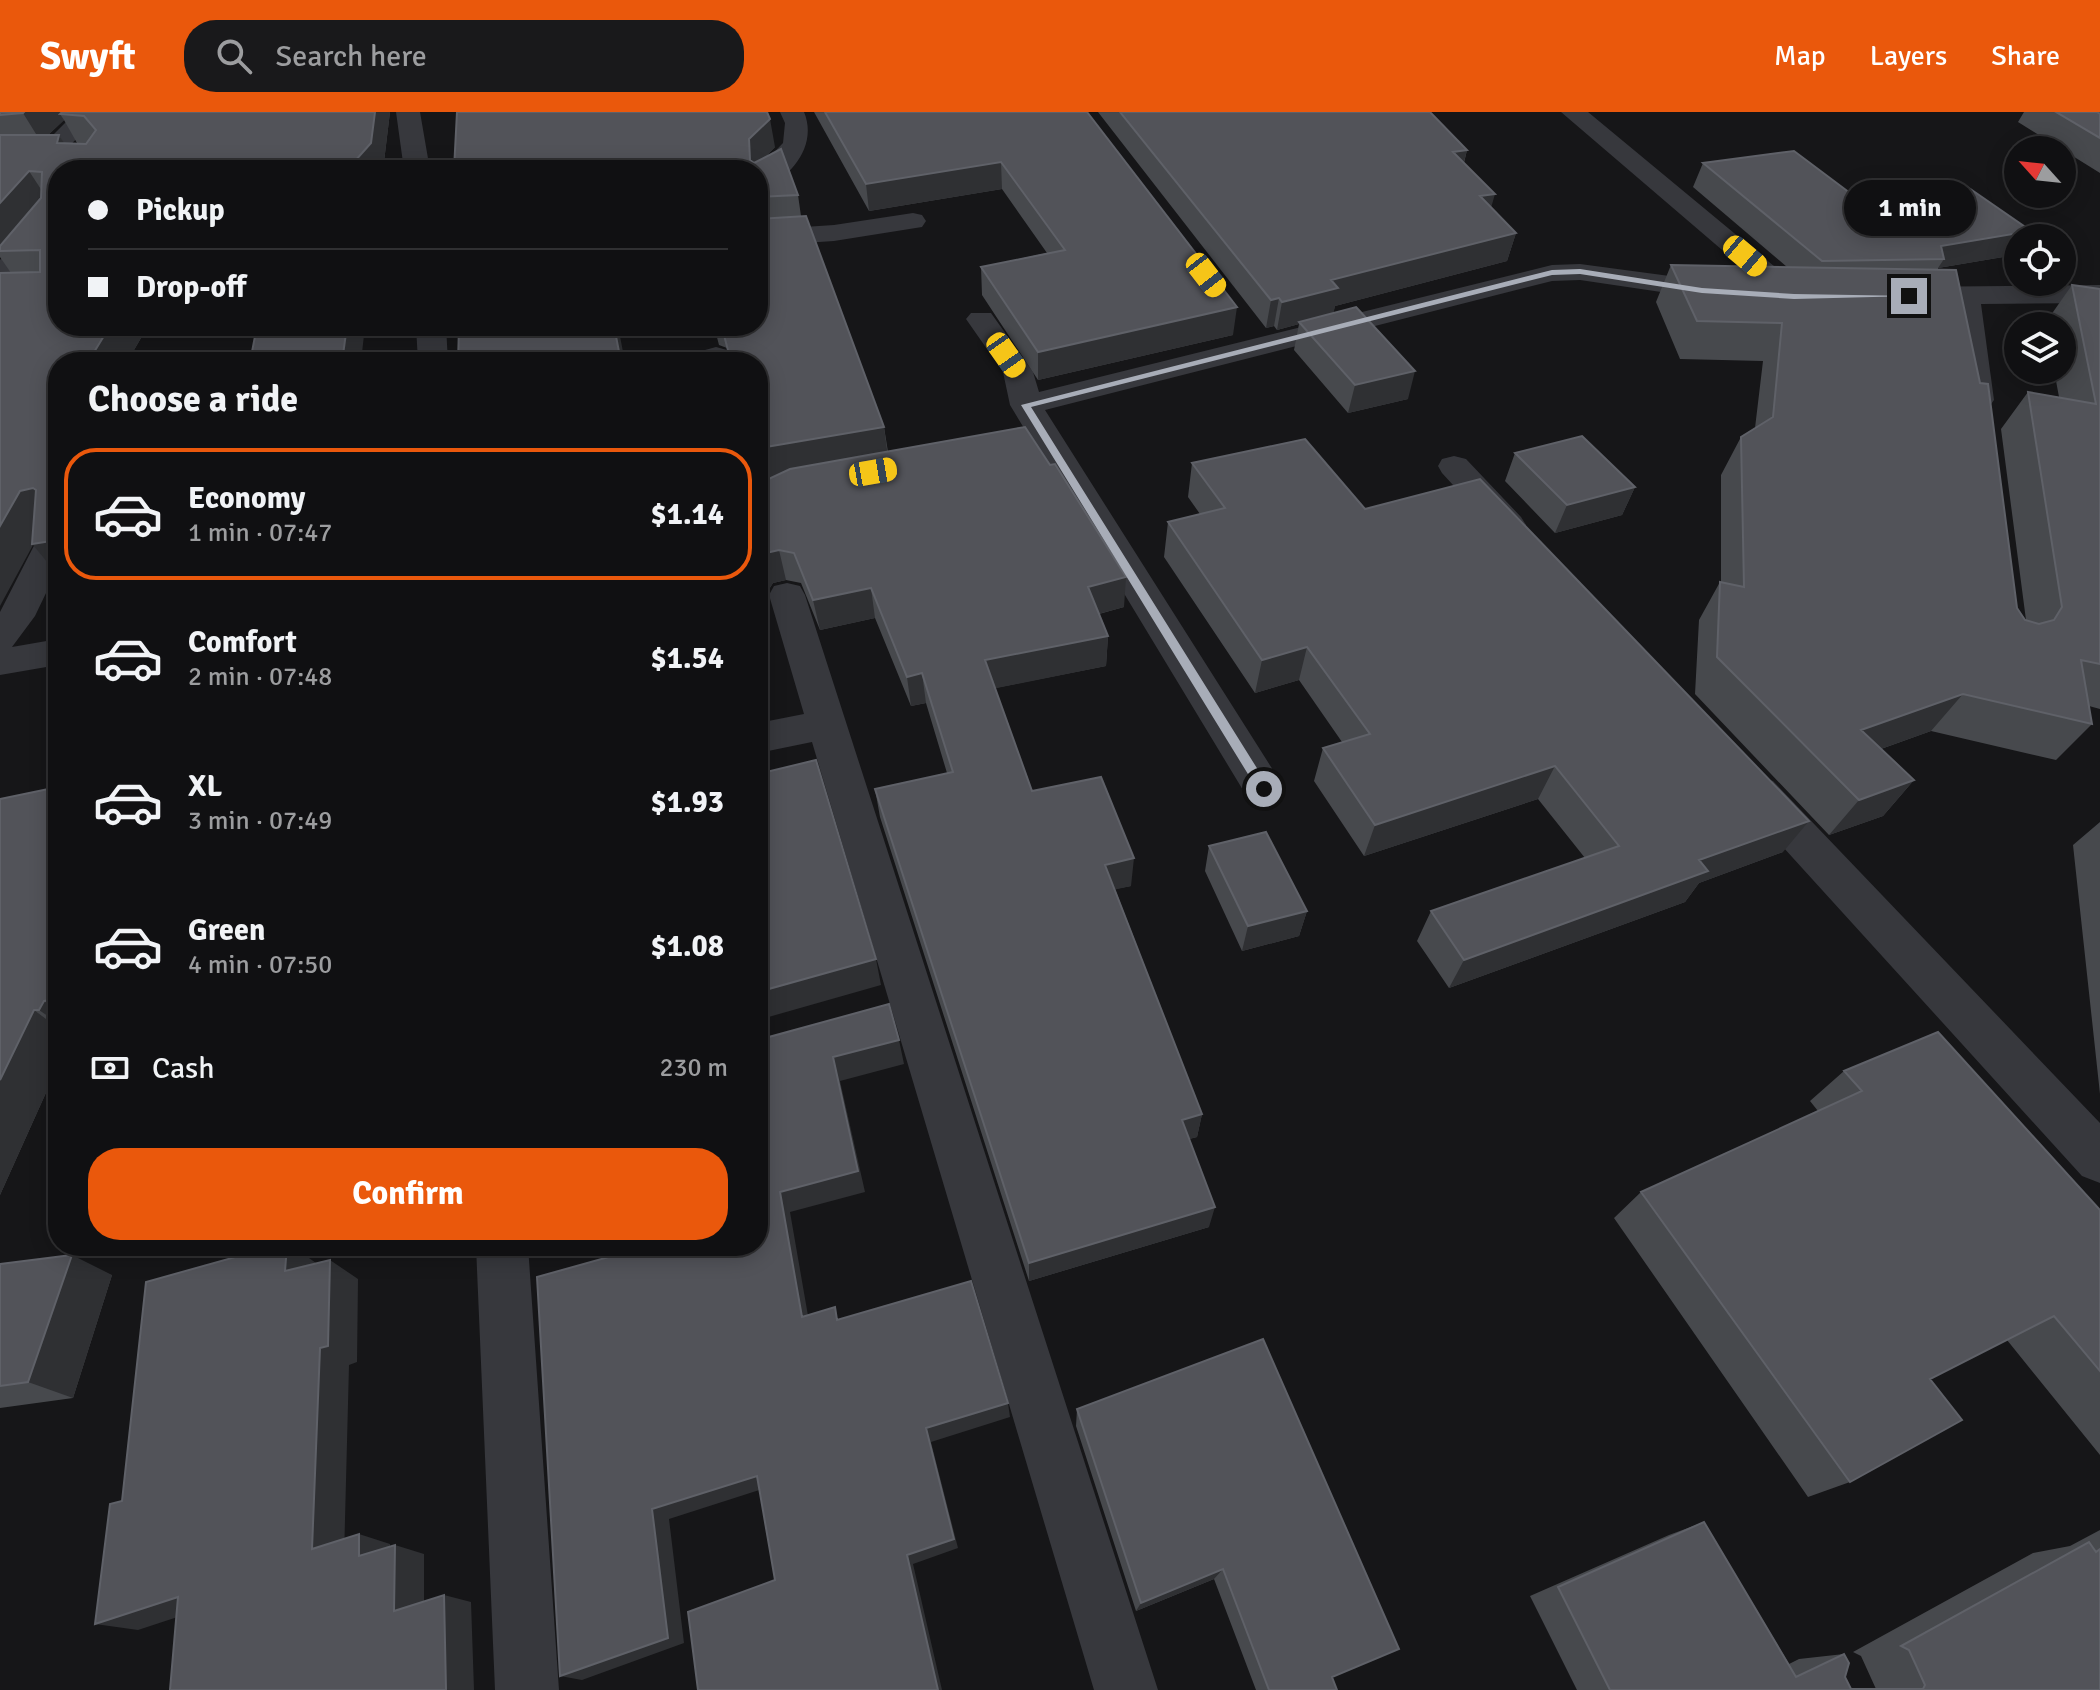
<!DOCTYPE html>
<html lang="en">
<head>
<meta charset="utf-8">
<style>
  body { margin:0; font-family:Signika,sans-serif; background:#19191b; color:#f1f3f6; height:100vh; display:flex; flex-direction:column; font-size:30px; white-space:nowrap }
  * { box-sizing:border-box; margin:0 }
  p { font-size:26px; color:#9c9d9f }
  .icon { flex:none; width:44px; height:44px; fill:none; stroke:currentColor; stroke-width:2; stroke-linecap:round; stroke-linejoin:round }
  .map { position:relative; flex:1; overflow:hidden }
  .details { position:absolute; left:48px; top:240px; width:720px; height:904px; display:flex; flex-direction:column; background:#101012; border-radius:32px; box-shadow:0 4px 20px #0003,0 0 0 2px #303032 }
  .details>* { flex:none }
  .hud { position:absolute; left:48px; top:48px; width:720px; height:176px; border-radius:32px; box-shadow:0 4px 20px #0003,0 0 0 2px #303032; display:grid; align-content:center; height:176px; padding:0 40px; background:#101012 }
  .needle { width:52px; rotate:297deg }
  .buttons { position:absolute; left:2004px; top:24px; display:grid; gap:16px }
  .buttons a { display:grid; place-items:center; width:72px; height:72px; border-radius:50%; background:#101012; box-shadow:0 4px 20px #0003,0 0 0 2px #303032; font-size:40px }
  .end { position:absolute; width:36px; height:36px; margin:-18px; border:10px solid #a8adb8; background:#111; box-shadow:0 0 0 4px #111 }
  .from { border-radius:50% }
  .bubble { position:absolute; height:56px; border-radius:28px; background:#101012; box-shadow:0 4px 20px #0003,0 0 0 2px #303032; font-size:26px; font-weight:700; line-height:56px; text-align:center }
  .car { position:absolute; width:24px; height:48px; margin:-24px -12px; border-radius:10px; box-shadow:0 0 6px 2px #0007; background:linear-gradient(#f5c518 24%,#345 0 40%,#f5c518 0 76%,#345 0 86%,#f5c518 0) }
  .hud b { display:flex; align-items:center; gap:28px; height:76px; font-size:30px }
  .hud b+b { border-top:2px solid #303032 }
  .hud i { width:20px; height:20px; background:#f1f3f6 }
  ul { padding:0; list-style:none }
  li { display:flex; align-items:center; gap:24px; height:132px; margin:0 16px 12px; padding:0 24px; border:4px solid transparent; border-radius:32px }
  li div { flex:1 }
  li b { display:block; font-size:30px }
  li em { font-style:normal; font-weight:700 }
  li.on { border-color:#ea580c }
  li>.icon { width:72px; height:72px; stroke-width:1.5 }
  h2 { padding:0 40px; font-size:36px; line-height:96px }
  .pay { display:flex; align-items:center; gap:20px; height:88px; padding:0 40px; font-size:30px }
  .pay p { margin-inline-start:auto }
  .button { display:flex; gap:16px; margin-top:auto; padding:16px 40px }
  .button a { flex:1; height:92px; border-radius:32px; background:#ea580c; color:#fff; font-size:32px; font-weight:700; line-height:92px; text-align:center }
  header { display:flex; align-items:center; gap:48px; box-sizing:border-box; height:112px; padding:0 40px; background:#ea580c; color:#fff }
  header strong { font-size:38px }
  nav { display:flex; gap:44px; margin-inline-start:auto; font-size:28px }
  .search { width:560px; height:72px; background:#19191b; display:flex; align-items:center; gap:20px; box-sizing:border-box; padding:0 28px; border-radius:32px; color:#9c9d9f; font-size:30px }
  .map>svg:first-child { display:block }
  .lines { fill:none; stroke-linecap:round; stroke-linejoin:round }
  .minor { fill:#37383d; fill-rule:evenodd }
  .wall { fill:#47494d; fill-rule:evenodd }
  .shaded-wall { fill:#2f3033 }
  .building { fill:#525359; stroke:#5f6168; stroke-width:2 }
  .route { fill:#a8adb8 }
</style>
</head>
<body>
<header>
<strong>Swyft</strong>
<div class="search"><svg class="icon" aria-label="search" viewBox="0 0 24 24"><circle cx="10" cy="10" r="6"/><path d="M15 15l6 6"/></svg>Search here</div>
<nav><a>Map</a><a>Layers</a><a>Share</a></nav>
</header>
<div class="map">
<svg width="2100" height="1578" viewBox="0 0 2100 1578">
  <rect width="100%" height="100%" fill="#161618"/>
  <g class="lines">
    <path class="minor" d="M76,0H102L59,45H41L37,40L41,35Z
      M396,0H420L430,58H404Z
      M780,0H804C818,33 791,68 758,77L757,58L783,31L785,11Z
      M1561,0H1588L1804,179L1808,185L1804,191H1784Z
      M58,89V114L10,172L0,174V148L49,91Z
      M913,101L922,103L926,109L922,115L834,129L758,134V118L834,113Z
      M1580,152L1722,171L1732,174L1736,180L1732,186L1722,189L1580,168L1552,169L1045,298L1285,677L1279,688L1264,693L1249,688L1010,293L1003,260L966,207L971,201H991L1033,260L1039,280L1552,153Z
      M2100,173V191L1981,192L1994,288L1989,295H1967L1962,288L1953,192L1892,190L1888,184L1892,178L1902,175Z
      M416,214H446L448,250H418Z
      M716,235L727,238L732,250H702L705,238Z
      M1454,344L1466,347L1521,405L1526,413L1521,421L1509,424L1497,421L1442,361L1438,354L1442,347Z
      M821,359L833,362L838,369L833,376L795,384L758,403V377L773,369Z
      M58,409V456L35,504L12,535L58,527V553L0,563V500L41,420L46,412Z
      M787,471L800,474L805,483L1158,1578H1094L812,630L758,641V611L804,602L769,483L774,474Z
      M1758,664L1773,669L2100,1011V1071L2082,1064L1743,691L1737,680L1743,669Z
      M476,1134H528L559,1578H495Z"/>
  </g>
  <path class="wall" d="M0,0H390L383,58H58V214H148L127,250H58L33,433L11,161L0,145ZM64,8L77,31H86L64,32L59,23H48Z
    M814,0H1087L1233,223L1038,268L982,183L981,155L1047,141L1002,77L869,99Z
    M1098,0H1430L1467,38L1464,51L1491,96L1516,121L1507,149L1335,194L1333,201L1408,287L1348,301L1294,238L1299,212L1277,218L1274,214L1266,216Z
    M2024,0H2100V61L2018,10Z
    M775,35L766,44L798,83L801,104L884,315L888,340L1124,495L1099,502L1108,524L1106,554L995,576L1032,679L1131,774L1115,777L1202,1002L1197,1025L1189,1027L1209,1115L1029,1169L880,705L875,677L947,661L926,591L911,594L875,506L820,518L801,471L786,468L773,471L766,482L768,491L758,493L768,393L758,357V250H730L727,236L719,233L714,214H758V58H454Z
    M1703,51L2018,126V138L2015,143L1938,156V158L2017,496L2026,508L2001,317L2028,280L2059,285L2054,258H2062V214H2046V210L2072,173L2100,177V597L2089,594L2092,612L2056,648L1931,619L1881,637L1914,668L1883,704L1829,723L1695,582L1699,508L1720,470H1721V363L1741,325L1755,316L1763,249L1680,247L1656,190L1671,153L1787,155L1693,75Z
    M1515,341L1635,375L1622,403L1555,421L1505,369Z
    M1192,351L1365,397L1783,740L1699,771L1685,790L1449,876L1417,829L1431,799L1585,746L1538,687L1364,744L1314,669L1323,636L1342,630L1299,568L1255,581L1164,445L1168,410L1200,402L1188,385Z
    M58,675V954L0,1083V687Z
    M2100,710V982L2073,733Z
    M1209,734L1307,799L1299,824L1242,839L1205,759Z
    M1844,959L2100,1098V1343L2007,1228L1930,1267L1850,1370L1808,1385L1614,1106L1641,1080L1818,999L1810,989Z
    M0,1152L112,1163L73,1286L0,1296Z
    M1077,1297L1332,1565L1337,1578H1256L1214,1467L1136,1499L1076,1314Z
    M1704,1410L1789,1552L1799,1547L1844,1542L1845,1565L1851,1577H1876L1861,1544L1853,1540L2033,1441L2070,1434L2100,1418V1578H1577L1530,1484L1669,1423Z"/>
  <path class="shaded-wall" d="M24,0H72L60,2L64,8L41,30L23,1Z
    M375,0H390L383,58H347Z
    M770,7L775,35L755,56L750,48L749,27Z
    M59,23L77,52L57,31Z
    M1467,38L1460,65L1453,40Z
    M1001,50L1002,77L869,99L866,72Z
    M29,59L48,88L0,139V91Z
    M1495,82L1487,110L1480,84Z
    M2031,119L2026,126H2018V138L2015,143L1938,156L1944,147L1941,134Z
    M1516,121L1507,149L1335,194L1333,204L1299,210V212L1277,218L1282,190L1331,168Z
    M1279,186L1274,214L1266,216L1271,188Z
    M1237,195L1233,223L1038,268V240Z
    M110,214H148L127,250H88Z
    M347,214H365L361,250H342Z
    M614,214H618L625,250H621Z
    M1415,259L1408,287L1348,301L1355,273Z
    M884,315L888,345L772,366L762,372L758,355V339L766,335Z
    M1635,375L1622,403L1555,421L1567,393Z
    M33,376L57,406L58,463L33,433L0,494V414L20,379Z
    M779,438L786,468L773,471L766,482L768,491L758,493L759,451L766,441Z
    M1126,465L1124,495L1087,505L1088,475Z
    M871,476L875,506L820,518L813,488Z
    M1108,524L1106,554L987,578L985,548Z
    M1307,535L1299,568L1255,581L1262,548Z
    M922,561L926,591L911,594L907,565Z
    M1963,582L1931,619L1833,654L1861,618Z
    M1555,654L1538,687L1364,744L1375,713Z
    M1914,668L1883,704L1829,723L1859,688Z
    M1809,709L1783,740L1699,771L1685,790L1449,876L1464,848L1699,748Z
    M1134,746L1131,774L1104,780L1105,753Z
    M1307,799L1299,824L1242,839L1248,814Z
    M876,847L881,873L758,908V880Z
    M44,889L58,900V911L39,898Z
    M34,898L58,916V954L0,1083V968Z
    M899,928L904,952L840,969L865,1080L790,1100L811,1221L802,1205L780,1080L833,945Z
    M1202,1002L1197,1025L1177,1030L1182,1008Z
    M1215,1095L1209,1115L1029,1169V1151Z
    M287,1134H292L316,1151L285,1159Z
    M72,1143L112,1163L73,1286L28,1270Z
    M330,1148L358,1167L357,1250L349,1253L344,1446L312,1437L320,1236Z
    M1008,1291L1010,1305L931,1330L958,1436L913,1452L942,1578H938L907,1443L926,1316Z
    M757,1364L769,1375L669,1407L684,1531L582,1568L560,1564L652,1397Z
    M359,1422L390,1432V1453L359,1444Z
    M395,1433L424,1442V1505L394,1499Z
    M1223,1457L1214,1467L1136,1499L1141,1491Z
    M444,1483L471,1490L474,1578H446Z
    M178,1485L217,1492L138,1518L95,1512Z"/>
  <path class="building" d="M0,0H24L23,1L0,3Z
    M62,0H375L371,31L347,58H58V214H110L88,250H58V428L32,432L36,378L33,376L20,379L0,414V161L40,160V138L0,139V134L41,86L42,60L29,59L0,91V23H59L57,31L86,32L96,18L84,4L60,2Z
    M457,0H767L770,7L749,27L750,48L754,51L781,37L798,83L758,85V58H454Z
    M825,0H1087L1237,195L1038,240L981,155L1065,138L1001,50L866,72Z
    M1120,0H1430L1467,38L1453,40L1495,82L1480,84L1516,121L1331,168L1338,176L1282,190L1279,186L1271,188Z
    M2056,0H2097L2100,2V26Z
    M1794,39L1862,90L1966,74L2031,119L1941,134L1944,147L1822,149L1703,51Z
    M806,104L884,315L766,335L758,339V250H731L724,223L728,218L726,214H758V107Z
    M1671,153L1956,158L1980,271L1988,272L2017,496L2025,508L2039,512L2054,508L2062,495L2028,280L2096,292L2072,173L2100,177V552L2081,548L2092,612L1963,582L1861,618L1914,668L1859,688L1717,545L1720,470L1744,475L1741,325L1773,305L1782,211L1697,209Z
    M1356,195L1415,259L1355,273L1299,210Z
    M257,214H347L342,250H250Z
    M459,214H614L621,250H456H458Z
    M1025,315L1050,353L1055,352L1126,465L1088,475L1108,524L985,548L1032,679L1101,665L1134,746L1105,753L1202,1002L1182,1008L1215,1095L1029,1151L875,677L953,660L922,561L907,565L871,476L813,488L794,441L779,438L766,441L759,451L761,460L758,461V395L768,393L762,370L790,357Z
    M1582,324L1635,375L1567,393L1515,341Z
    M1305,327L1365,397L1480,367L1809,709L1699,748L1708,759L1464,848L1431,799L1619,734L1555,654L1375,713L1323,636L1370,622L1307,535L1262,548L1168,410L1225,396L1192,351Z
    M816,648L876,847L758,880V662Z
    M58,675V887L44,889L39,898H34L0,968V687Z
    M1266,720L1307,799L1248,814L1209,734Z
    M889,892L899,928L833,945L858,1059L780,1080L802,1205L835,1195L837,1208L971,1169L1008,1291L926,1316L954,1427L907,1443L938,1578H698L688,1500L775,1468L757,1364L652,1397L668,1526L560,1564L537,1165L648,1134H758V928Z
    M1938,920L2100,1098V1259L2054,1204L1930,1267L1962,1308L1850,1370L1641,1080L1862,979L1844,959Z
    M275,1134H287L285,1159L330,1148L328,1234L320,1236L312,1437L359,1422V1444L395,1433L394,1499L444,1483L446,1578H170L178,1485L95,1512L110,1392L122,1389L146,1170Z
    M72,1143L28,1270L0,1274V1152Z
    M1263,1227L1399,1537L1332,1565L1337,1578H1269L1223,1457L1141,1491L1077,1297Z
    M1704,1410L1796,1565L1844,1542L1849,1551L1845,1565L1851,1577H1923L1925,1573L1909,1538L1901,1534L2089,1430L2096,1440L2100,1437V1578H1610L1558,1475Z"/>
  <path class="route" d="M1580,157L1702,176L1794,182L1913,184L1794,187L1702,181L1580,162L1552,163L1031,295L1270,677L1259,680L1021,293L1552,158Z"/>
</svg>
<div class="buttons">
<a><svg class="needle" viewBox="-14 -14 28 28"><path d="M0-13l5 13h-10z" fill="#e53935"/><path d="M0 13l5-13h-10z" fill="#9c9d9f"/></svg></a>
<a><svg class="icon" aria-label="locate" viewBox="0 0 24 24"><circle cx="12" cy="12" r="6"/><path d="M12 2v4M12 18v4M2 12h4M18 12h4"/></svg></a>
<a><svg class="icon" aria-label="layers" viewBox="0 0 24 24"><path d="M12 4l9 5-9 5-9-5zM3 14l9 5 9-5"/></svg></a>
</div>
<i class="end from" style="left:1264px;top:677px"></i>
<i class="end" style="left:1909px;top:184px"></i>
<div class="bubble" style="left:1844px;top:68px;width:132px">1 min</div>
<i class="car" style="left:1745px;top:144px;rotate:130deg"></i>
<i class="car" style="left:1206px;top:163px;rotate:142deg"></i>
<i class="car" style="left:1006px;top:243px;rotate:145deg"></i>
<i class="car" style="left:873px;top:360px;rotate:80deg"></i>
<div class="hud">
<b><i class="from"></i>Pickup</b>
<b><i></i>Drop-off</b>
</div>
<section class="details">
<h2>Choose a ride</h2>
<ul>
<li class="on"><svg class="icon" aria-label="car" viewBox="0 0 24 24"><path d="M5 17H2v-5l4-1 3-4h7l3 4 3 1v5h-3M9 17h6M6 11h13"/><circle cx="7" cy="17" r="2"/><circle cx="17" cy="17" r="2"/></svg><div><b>Economy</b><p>1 min · 07:47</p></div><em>$1.14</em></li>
<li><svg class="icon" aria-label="car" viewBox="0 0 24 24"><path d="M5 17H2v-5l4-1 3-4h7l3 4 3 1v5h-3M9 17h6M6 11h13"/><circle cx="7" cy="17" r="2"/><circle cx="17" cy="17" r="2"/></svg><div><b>Comfort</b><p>2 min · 07:48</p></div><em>$1.54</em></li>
<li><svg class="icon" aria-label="car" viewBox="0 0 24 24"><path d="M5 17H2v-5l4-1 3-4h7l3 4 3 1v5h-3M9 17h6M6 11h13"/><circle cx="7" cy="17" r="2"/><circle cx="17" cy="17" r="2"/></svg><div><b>XL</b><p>3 min · 07:49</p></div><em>$1.93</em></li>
<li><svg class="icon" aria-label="car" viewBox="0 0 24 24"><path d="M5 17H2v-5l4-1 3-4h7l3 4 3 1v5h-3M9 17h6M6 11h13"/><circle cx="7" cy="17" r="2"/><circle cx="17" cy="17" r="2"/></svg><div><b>Green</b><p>4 min · 07:50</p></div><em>$1.08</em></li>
</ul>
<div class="pay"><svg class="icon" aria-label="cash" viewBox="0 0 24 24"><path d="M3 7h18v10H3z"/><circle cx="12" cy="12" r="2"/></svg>Cash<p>230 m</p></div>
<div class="button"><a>Confirm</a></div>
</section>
</div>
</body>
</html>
